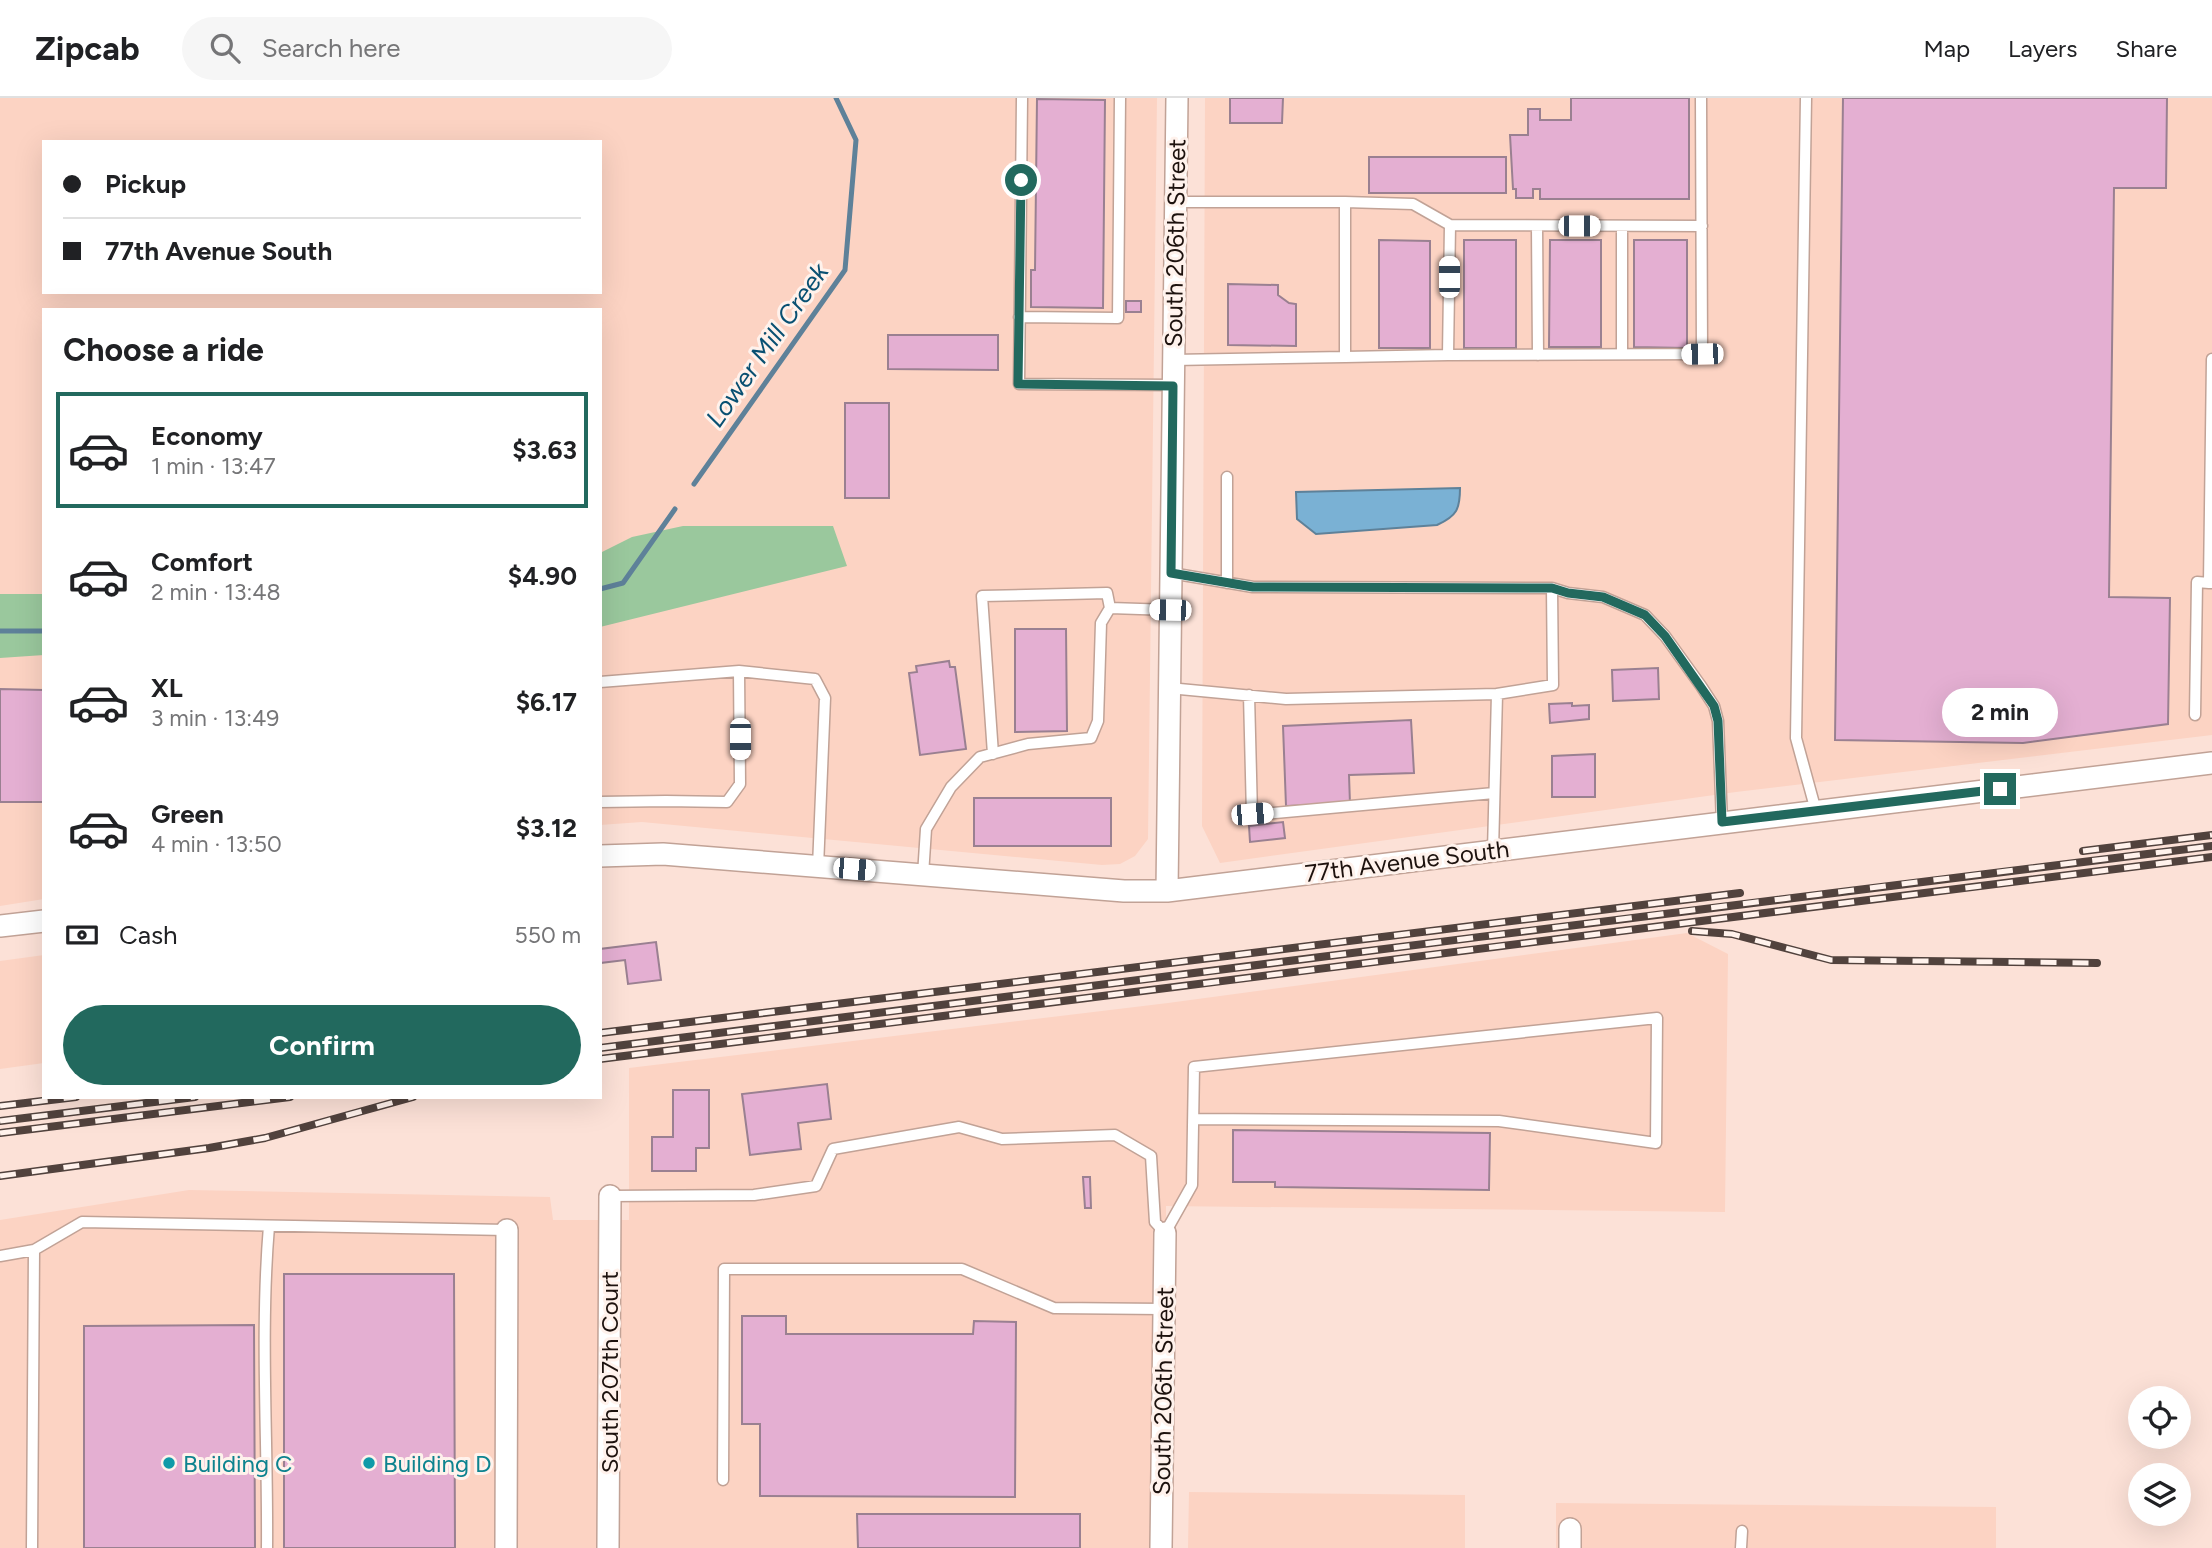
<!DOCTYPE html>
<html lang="en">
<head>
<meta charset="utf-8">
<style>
  body { margin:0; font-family:Figtree,sans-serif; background:#f6f6f6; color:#202124; height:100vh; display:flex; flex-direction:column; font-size:26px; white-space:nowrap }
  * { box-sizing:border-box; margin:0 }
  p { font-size:23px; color:#757577 }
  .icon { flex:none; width:38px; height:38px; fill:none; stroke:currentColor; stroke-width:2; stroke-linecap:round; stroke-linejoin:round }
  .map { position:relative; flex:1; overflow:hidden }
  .details { position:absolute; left:42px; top:210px; width:560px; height:791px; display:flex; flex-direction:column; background:#fff; border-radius:0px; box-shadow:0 7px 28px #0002 }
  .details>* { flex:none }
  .guide { position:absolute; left:42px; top:42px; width:560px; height:154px; border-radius:0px; box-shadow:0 7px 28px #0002; display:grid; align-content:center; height:154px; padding:0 21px; background:#fff }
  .controls { position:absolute; left:2128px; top:1288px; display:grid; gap:14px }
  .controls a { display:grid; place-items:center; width:63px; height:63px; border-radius:50%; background:#fff; box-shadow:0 7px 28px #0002; font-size:35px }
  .end { position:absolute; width:32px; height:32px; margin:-16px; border:9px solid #22695e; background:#fff; box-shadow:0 0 0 4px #fff }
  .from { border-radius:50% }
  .bubble { position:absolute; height:49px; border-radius:24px; background:#fff; box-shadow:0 7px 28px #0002; font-size:23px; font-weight:700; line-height:49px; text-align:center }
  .car { position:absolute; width:21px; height:42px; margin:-21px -10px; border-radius:9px; box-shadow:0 0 5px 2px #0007; background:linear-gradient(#fff 24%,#345 0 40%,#fff 0 76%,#345 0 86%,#fff 0) }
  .guide b { display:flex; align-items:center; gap:24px; height:66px; font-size:26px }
  .guide b+b { border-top:2px solid #e0e0e0 }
  .guide i { width:18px; height:18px; background:#202124 }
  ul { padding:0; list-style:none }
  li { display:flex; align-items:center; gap:21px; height:116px; margin:0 14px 10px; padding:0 7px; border:4px solid transparent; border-radius:0px }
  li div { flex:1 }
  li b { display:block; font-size:26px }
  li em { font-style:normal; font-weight:700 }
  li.active { border-color:#22695e }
  li>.icon { width:63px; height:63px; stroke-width:1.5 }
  h2 { padding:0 21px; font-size:32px; line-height:84px }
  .pay { display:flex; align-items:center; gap:18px; height:77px; padding:0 21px; font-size:26px }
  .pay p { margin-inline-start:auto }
  .primary-button { display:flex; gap:14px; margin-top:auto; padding:14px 21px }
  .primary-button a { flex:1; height:80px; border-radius:42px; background:#22695e; color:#fff; font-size:28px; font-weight:700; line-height:80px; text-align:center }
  header { display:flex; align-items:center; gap:42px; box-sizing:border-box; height:98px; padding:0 35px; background:#fff; border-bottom:2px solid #e0e0e0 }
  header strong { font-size:33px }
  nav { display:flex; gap:38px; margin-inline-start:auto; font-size:24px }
  .search { width:490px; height:63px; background:#f6f6f6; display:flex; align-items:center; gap:18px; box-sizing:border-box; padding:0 24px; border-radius:38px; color:#757577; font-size:26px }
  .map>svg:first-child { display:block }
  .built { fill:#fcd3c3; fill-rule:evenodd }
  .forest { fill:#9ac89d }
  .water { fill:#7ab1d4; stroke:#5e8199; stroke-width:2 }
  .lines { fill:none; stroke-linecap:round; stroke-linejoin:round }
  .stream { stroke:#5e8199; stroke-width:5 }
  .building { fill:#e4afd2; stroke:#9a8091; stroke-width:2 }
  .lane-casing { stroke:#c1a296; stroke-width:13 }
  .street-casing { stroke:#c1a296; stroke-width:24 }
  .lane { stroke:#fff; stroke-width:10 }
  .street { stroke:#fff; stroke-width:21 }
  .rail-casing { stroke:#51423d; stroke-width:8 }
  .rail { stroke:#fff2ec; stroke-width:5; stroke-dasharray:16; stroke-linecap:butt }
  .route { stroke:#22695e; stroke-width:9 }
  .culture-dot { fill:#0f9aa8; stroke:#fff2ec; stroke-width:2.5 }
  .labels { text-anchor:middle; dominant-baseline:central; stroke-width:6; stroke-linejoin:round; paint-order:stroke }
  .street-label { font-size:24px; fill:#1d120e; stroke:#fff2ec }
  .culture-label { font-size:24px; fill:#0d838f; stroke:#fff2ec; text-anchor:start }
  .water-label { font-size:26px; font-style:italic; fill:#095072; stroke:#fff2ec }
</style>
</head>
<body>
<header>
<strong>Zipcab</strong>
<div class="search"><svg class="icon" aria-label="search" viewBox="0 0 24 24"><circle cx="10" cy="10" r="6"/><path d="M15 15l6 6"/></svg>Search here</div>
<nav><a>Map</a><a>Layers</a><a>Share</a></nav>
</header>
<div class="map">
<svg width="2212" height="1450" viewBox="0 0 2212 1450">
  <rect width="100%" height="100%" fill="#fce1d7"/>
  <path class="built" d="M0,0H1157L1148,741L1135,758L1120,766L1102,767L642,724L600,727V212H44V801L0,808ZM44,44H600V194H44Z
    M1205,0H2212V637L1736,694L1220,765L1202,728Z
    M1687,835L1728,856L1725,1114L1166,1108V1128L1153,1127L1150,1450H0V1122L189,1092L550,1099L553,1122H629V970L1168,905Z
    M44,857V965L0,971V863Z
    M1189,1394L1465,1397V1450H1188Z
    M1556,1405L1996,1409V1450H1556Z"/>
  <path class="forest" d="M683,428H833L847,468L600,529V455L632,439Z
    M0,496H44V557L0,560Z"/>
  <path class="water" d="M1460,390C1460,411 1457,418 1437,427L1316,436L1297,421L1296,394Z"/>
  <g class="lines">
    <path class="stream" d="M694,386L845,172L856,42L836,0
      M600,491L623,485L675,411
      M0,533H44"/>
  </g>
  <path class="building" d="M1230,0H1283L1282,25H1230Z
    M1571,0H1689V101H1540V91H1533V100H1516V91H1513L1510,37H1528V11H1540V22H1571Z
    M1843,0H2167L2166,90H2114L2109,499L2170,500L2168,626L2023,645L1835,642Z
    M1037,1L1105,2L1103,210L1031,209V172H1035Z
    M1369,59H1506V95H1369Z
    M1379,142L1430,143V250H1379Z
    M1464,142H1516V250H1464Z
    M1550,142H1601V249H1549Z
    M1634,142H1687V250L1634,249Z
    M1228,186L1278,187V197L1289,205L1296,206V248L1228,247Z
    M1126,203H1141V214H1126Z
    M888,237H998V272L888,271Z
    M845,305H889V400H845Z
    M1015,531H1066L1067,633L1015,634Z
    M949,563L950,569H955L966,651L920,657L909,575L917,574L916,568Z
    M1658,570L1659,601L1613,603L1612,572Z
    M0,591L44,592V704H0Z
    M1572,605V608L1589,607V621L1550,625L1549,606Z
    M1411,622L1414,675L1349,677L1350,706L1286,708L1283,628Z
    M1595,656V699H1552V658Z
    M974,700H1111V748H974Z
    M1283,724L1285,740L1250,744L1249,728Z
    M656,844L661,882L628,886L625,862L600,865V851Z
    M827,986L831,1021L798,1025L801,1051L750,1057L742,996Z
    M673,992H709V1050H696V1073H652V1039H673Z
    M1233,1032L1490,1035L1489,1092L1275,1089V1084H1233Z
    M1083,1079H1090L1091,1110H1085Z
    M284,1176H454L455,1450H284Z
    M742,1218H786V1236H973L974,1223L1016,1224L1015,1399L760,1398V1326H742Z
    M254,1227L255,1450H84V1228Z
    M857,1416H1080V1450H858Z"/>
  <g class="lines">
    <g class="lane-casing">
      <path id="lane" d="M1022,0L1019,286L1173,287
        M1806,0L1796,640L1816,713
        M1345,104L1413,106L1450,127L1448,257L1345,259
        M1450,127L1702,128
        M1537,128L1538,257
        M1622,128V256
        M1019,219L1118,220L1120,0
        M1448,257L1702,256L1701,0
        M2212,261L2209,485H2212
        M1173,262L1345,259V104H1175
        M1227,379V485
        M1171,475L1253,489L1552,490L1553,587L1497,596
        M1552,490L1568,495L1603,499L1645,517L1665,538L1701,588L1714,608L1718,623L1722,725
        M1110,510L1170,512
        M600,584L739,573L815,581L825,600L818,769
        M1169,590L1286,601L1497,596L1493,753
        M1249,597L1252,717L1494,695
        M2195,617L2197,484L2209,485
        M600,704L666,703L727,704L740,686L739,573
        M923,777L926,731L951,689L980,659L1028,646L1091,640L1098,623L1101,525L1110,510L1107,495L982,498L993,656
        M610,1098L754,1097L816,1088L833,1051L959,1029L1002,1041L1115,1037L1151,1058L1155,1124L1165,1135L1192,1087L1194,969L1657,920L1656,1045L1499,1023L1193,1021
        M34,1152L82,1124L507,1132
        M0,1158L34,1152L32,1450
        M723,1382L724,1171H962L1054,1210L1163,1211
        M267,1450C268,1343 260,1235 269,1128
        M1741,1450L1742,1433"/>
    </g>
    <g class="street-casing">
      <path id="street" d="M600,758L663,756L1124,793H1167L2212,665
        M1167,793L1177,0
        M0,828L44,823
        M506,1450L507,1132
        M608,1450L610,1098
        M1161,1450L1165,1135
        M1570,1450V1431"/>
    </g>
    <use href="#lane" class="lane"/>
    <use href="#street" class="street"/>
    <g class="rail-casing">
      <path id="rail" d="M2083,753L2212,737
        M1692,833L1732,836L1831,862L2097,865
        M600,935L1740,795
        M600,950C1138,883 1674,813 2212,748
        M600,961L2212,759
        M0,1008L76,999
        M0,1023L195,999
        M0,1035L290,999
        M0,1078L209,1050L265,1040L413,999"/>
    </g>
    <use href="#rail" class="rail"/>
  </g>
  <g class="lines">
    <path class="route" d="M1021,82L1018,286L1173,288L1171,475L1253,489L1552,490L1568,495L1603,499L1645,517L1665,538L1714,608L1718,623L1722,724L2000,691"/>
  </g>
  <g class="culture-dot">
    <circle cx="169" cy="1365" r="7"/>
    <circle cx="369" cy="1365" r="7"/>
  </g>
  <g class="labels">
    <g class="street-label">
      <text transform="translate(1175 145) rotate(-89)">South 206th Street</text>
      <text transform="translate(1407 763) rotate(-7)">77th Avenue South</text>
      <text transform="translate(609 1274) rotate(-90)">South 207th Court</text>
      <text transform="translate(1163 1293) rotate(-89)">South 206th Street</text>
    </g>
    <g class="culture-label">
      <text x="183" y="1365">Building C</text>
      <text x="383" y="1365">Building D</text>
    </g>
    <g class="water-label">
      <text transform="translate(767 247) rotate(-55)">Lower Mill Creek</text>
    </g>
  </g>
</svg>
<div class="controls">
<a><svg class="icon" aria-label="locate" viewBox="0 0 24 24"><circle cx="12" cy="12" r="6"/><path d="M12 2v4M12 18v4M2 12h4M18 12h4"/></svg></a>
<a><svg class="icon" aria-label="layers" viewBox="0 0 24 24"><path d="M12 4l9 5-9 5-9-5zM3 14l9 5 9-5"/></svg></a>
</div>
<i class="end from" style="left:1021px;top:82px"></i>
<i class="end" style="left:2000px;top:691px"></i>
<div class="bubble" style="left:1942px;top:590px;width:116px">2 min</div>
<i class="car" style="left:1579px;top:128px;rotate:90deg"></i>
<i class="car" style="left:1449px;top:179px;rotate:0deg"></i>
<i class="car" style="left:1702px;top:256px;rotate:269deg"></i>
<i class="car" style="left:1170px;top:512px;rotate:271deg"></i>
<i class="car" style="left:740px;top:641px;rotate:180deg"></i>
<i class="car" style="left:1252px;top:716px;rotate:85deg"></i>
<i class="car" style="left:854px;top:771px;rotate:95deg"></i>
<div class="guide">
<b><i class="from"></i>Pickup</b>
<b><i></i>77th Avenue South</b>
</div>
<section class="details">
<h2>Choose a ride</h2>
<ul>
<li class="active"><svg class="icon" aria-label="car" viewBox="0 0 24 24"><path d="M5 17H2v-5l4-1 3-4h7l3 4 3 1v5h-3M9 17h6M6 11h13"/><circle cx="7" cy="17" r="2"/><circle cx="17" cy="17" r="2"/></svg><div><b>Economy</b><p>1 min · 13:47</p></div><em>$3.63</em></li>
<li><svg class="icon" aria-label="car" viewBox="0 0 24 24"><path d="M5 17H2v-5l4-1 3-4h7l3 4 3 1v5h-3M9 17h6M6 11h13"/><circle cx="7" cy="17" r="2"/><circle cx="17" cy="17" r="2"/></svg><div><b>Comfort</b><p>2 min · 13:48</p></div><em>$4.90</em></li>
<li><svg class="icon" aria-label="car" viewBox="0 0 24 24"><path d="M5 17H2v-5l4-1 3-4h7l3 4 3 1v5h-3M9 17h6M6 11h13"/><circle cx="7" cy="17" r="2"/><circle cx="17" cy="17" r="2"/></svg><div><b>XL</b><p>3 min · 13:49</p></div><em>$6.17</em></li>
<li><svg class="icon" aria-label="car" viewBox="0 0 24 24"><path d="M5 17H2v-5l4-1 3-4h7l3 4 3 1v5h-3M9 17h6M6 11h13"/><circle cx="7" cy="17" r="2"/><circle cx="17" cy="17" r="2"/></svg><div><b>Green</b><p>4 min · 13:50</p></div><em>$3.12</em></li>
</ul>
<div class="pay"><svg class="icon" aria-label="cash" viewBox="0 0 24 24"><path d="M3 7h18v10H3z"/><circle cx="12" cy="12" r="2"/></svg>Cash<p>550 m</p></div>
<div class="primary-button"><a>Confirm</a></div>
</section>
</div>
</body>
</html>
